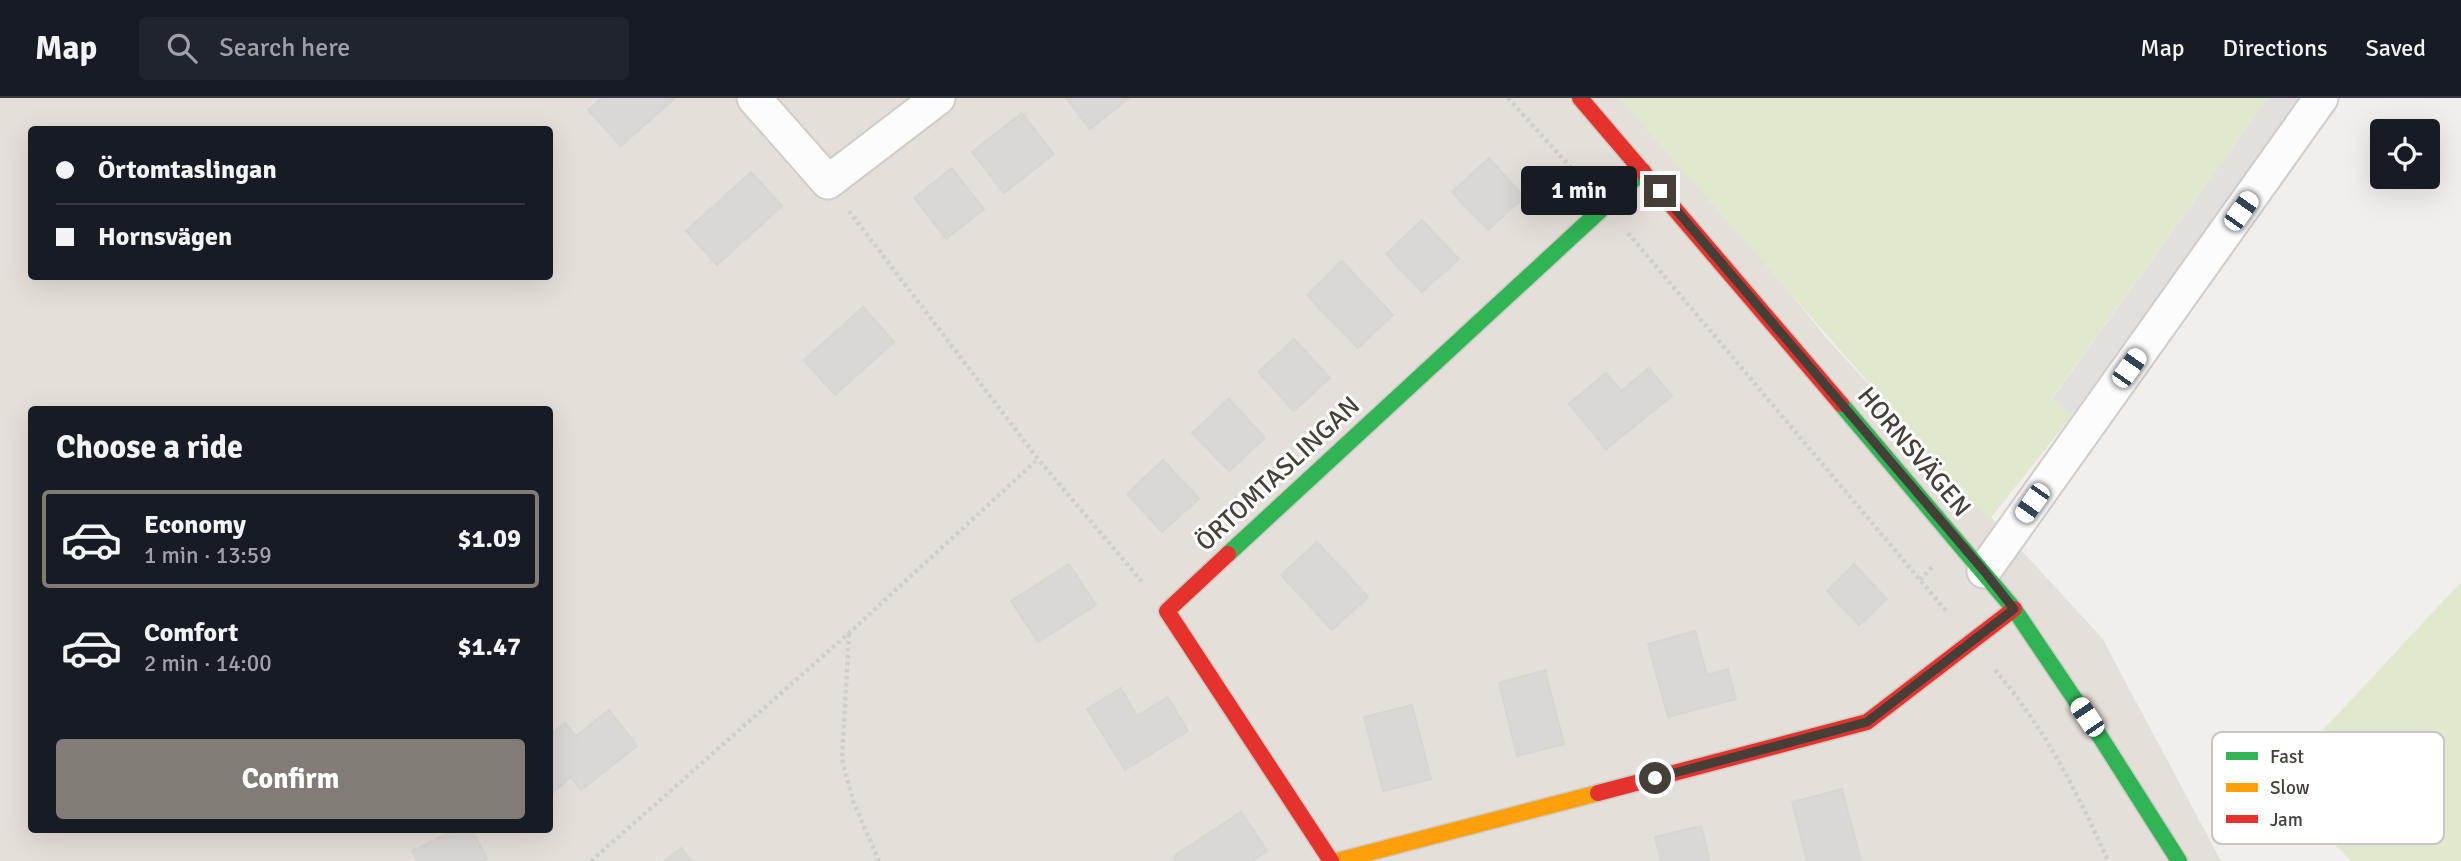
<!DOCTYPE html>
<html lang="en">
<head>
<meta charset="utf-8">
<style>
  body { margin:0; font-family:Signika,sans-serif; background:#20242c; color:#f1f3f6; height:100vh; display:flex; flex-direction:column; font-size:26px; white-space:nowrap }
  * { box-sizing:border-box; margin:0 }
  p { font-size:23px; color:#9ea1a6 }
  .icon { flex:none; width:38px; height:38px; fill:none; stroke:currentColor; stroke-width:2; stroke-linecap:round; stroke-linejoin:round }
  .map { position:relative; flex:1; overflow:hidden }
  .drawer { position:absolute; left:28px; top:308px; width:525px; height:427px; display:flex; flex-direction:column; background:#171b24; border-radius:7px; box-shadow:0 7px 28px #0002 }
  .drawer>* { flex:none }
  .top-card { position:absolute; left:28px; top:28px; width:525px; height:154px; border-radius:7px; box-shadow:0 7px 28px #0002; display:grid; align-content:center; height:154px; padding:0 28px; background:#171b24 }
  .fabs { position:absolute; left:2370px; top:21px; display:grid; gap:14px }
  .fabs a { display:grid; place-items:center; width:70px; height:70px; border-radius:7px; background:#171b24; box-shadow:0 7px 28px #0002; font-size:35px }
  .end { position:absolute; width:32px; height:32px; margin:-16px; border:9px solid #463f38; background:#fff; box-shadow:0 0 0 4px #fff }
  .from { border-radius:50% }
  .bubble { position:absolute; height:49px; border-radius:7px; background:#171b24; box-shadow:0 7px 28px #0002; font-size:23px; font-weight:700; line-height:49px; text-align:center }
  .car { position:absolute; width:21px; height:42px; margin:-21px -10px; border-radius:9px; box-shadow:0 0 5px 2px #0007; background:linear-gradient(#fff 24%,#345 0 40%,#fff 0 76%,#345 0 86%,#fff 0) }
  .top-card b { display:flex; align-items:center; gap:24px; height:66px; font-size:26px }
  .top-card b+b { border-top:2px solid #363941 }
  .top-card i { width:18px; height:18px; background:#f1f3f6 }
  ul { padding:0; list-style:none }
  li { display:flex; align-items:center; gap:21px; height:98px; margin:0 14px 10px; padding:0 14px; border:4px solid transparent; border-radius:7px }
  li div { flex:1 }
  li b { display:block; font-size:26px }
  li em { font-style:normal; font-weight:700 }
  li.selected { border-color:#827c77 }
  li>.icon { width:63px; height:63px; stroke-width:1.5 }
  h2 { padding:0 28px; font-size:32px; line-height:84px }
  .primary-button { display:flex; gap:14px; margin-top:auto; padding:14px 28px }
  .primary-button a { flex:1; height:80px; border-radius:7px; background:#827c77; color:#fff; font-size:28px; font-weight:700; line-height:80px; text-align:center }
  header { display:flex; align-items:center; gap:42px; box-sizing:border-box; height:98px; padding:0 35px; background:#171b24; border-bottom:2px solid #363941 }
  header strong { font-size:33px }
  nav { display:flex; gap:38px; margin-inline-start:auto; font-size:24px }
  .search { width:490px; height:63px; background:#20242c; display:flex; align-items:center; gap:18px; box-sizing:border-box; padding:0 24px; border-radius:7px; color:#9ea1a6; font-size:26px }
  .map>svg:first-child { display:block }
  .residential { fill:#e5dfd9; fill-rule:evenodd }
  .green { fill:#e0e8cd }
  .parking { fill:#e2dfdc }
  .building { fill:#dad7d4; stroke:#d9d5d1; stroke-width:2 }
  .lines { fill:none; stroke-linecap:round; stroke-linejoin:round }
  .street-casing { stroke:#cfccc9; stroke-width:37 }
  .fast-casing { stroke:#cfcac3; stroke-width:19 }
  .slow-casing { stroke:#cfcac3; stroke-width:19 }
  .jam-casing { stroke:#cfcac3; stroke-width:19 }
  .path { stroke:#d1cecb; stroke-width:4.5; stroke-dasharray:3.5 3.5; stroke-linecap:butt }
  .street { stroke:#fdfcfc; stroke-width:33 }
  .fast { stroke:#30b455; stroke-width:16 }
  .slow { stroke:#ff9f0a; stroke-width:16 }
  .jam { stroke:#e5322d; stroke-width:16 }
  .route { stroke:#463f38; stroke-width:9 }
  .labels { text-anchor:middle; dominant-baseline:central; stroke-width:6; stroke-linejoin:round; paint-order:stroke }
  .street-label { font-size:26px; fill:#463f38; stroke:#fff }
  .key { fill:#fff; stroke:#c8c5c3; stroke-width:2 }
  .key-label { font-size:19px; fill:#463f38 }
</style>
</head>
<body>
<header>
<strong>Map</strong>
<div class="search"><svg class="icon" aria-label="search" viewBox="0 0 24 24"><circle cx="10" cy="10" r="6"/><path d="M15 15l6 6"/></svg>Search here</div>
<nav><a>Map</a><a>Directions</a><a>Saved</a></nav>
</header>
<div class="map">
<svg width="2461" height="763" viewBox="0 0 2461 763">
  <rect width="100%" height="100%" fill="#f1eeeb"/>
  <path class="residential" d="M0,0H1632L1829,243L2102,540L2221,763H0ZM32,32H550V178H32ZM32,312H550V732H32Z"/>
  <path class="green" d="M1619,0H2268L2052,300L2073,316L1989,422Z
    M2461,484V763H2352L2271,688Z"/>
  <path class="parking" d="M2268,0H2300L2073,316L2052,301Z"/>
  <path class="building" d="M602,0H675L621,48L588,12Z
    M1066,0H1129L1090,31Z
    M1022,15L1054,56L1004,95L972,54Z
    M1489,60L1524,99L1488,132L1452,94Z
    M952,70L984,111L946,141L914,100Z
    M751,74L782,108L717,167L686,133Z
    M1422,122L1459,161L1422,194L1386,156Z
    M1342,163L1393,217L1358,250L1307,197Z
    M863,209L894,244L835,297L804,262Z
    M1294,241L1330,280L1294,313L1258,274Z
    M1649,270L1672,298L1606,351L1569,306L1606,275L1621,293Z
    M1229,301L1265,340L1229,373L1192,335Z
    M1163,362L1199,401L1162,434L1127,396Z
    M1317,444L1368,499L1332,532L1281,477Z
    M1069,466L1096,507L1038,544L1011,503Z
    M1854,466L1887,501L1859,527L1827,493Z
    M1695,533L1707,577L1728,571L1736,601L1668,619L1648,546Z
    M1545,572L1564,646L1517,658L1499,585Z
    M1121,590L1137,618L1168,599L1188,633L1125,672L1087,611Z
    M1412,607L1431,681L1383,693L1364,619Z
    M609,612L637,648L581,692L571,679L550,697V637L565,625L576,638Z
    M1842,691L1861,763H1807L1792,704Z
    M1241,714L1267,753L1252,763H1177L1174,758Z
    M1701,728L1710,763H1661L1655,739Z
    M455,732H472L487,761L483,763H417L412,753Z
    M681,750L692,763H664Z"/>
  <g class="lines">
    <g class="street-casing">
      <path id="street" d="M754,0L828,84L938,0
        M1984,473L2321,0"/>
    </g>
    <g class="fast-casing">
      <path id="fast" d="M1841,306L2014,511L2101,640L2179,763
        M1228,456L1643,73"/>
    </g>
    <g class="slow-casing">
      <path id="slow" d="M1337,763L1598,695"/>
    </g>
    <g class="jam-casing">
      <path id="jam" d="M1580,0L1841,306
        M1228,456L1167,513L1331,763
        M1598,695L1867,624L2014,511"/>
    </g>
    <path class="path" d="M1508,0L1581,81
      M849,113L1038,361L1143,485
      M1628,135L1947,514
      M1920,482L1933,468
      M849,536L842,661L853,703L879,763
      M1995,572C2044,629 2078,695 2108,763
      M591,763L849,535L1038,361"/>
    <use href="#street" class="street"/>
    <use href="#fast" class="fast"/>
    <use href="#slow" class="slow"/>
    <use href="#jam" class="jam"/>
  </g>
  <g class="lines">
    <path class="route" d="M1655,680L1867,624L2014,511L1984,473L1660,93"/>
  </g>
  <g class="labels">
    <g class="street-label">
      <text transform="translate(1914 354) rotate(50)">HORNSVÄGEN</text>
      <text transform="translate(1278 376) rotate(-43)">ÖRTOMTASLINGAN</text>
    </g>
  </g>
  <rect x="2212" y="634" width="232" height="112" rx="10" class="key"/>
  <rect x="2226" y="654" width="32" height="8" fill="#30b455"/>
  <rect x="2226" y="685" width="32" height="9" fill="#ff9f0a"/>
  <rect x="2226" y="717" width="32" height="8" fill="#e5322d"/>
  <g class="key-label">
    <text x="2270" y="665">Fast</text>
    <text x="2270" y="696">Slow</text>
    <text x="2270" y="728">Jam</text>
  </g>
</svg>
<div class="fabs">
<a><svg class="icon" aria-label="locate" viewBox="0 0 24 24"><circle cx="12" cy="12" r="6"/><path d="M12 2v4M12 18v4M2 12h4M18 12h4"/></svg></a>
</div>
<i class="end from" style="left:1655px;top:680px"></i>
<i class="end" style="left:1660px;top:93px"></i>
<div class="bubble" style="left:1521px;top:68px;width:116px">1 min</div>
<i class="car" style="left:2241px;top:113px;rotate:35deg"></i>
<i class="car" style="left:2129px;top:270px;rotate:35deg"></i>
<i class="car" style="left:2032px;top:405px;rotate:215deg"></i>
<i class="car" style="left:2087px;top:619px;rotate:326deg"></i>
<div class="top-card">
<b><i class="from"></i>Örtomtaslingan</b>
<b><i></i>Hornsvägen</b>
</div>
<section class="drawer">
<h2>Choose a ride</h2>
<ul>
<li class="selected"><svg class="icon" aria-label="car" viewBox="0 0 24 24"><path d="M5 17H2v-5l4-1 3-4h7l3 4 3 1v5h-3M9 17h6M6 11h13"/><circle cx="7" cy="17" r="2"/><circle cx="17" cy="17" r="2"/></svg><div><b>Economy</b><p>1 min · 13:59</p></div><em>$1.09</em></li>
<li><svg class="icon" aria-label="car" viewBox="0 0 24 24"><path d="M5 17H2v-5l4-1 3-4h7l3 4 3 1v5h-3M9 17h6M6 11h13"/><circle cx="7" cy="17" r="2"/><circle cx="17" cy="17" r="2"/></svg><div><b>Comfort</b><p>2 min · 14:00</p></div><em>$1.47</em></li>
</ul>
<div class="primary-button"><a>Confirm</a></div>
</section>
</div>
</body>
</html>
